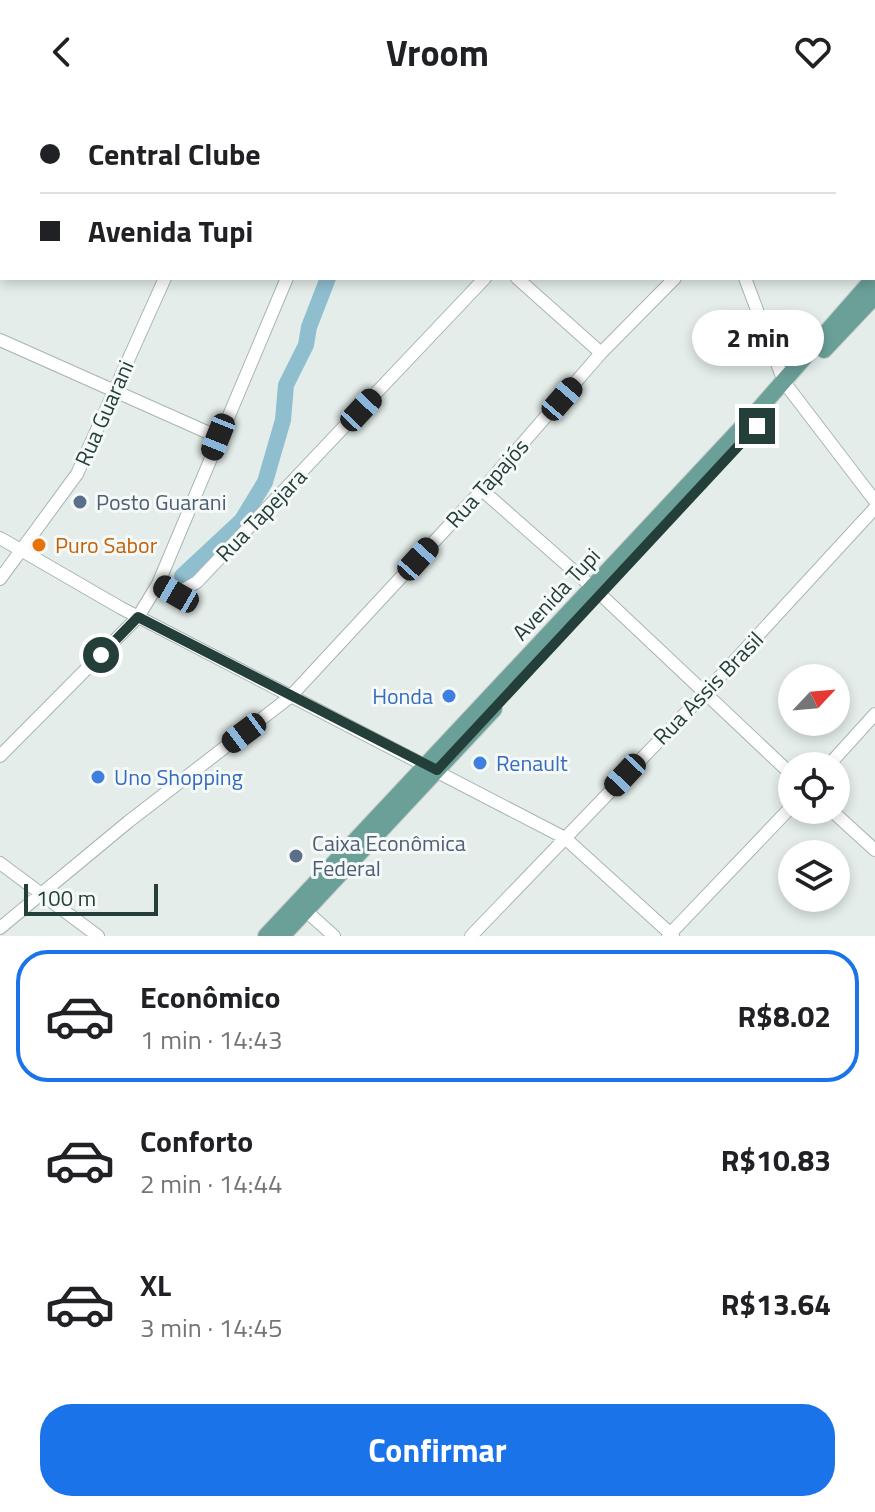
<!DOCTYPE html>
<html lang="pt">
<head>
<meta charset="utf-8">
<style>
  body { margin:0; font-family:"Titillium Web",sans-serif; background:#f2f2f2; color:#202124; height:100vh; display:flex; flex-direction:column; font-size:30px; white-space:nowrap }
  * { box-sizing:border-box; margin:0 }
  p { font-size:26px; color:#757577 }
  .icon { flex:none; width:44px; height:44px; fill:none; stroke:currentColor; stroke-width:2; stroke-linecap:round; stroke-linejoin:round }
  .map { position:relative; height:832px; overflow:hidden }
  .sheet { display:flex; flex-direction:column; background:#fff; flex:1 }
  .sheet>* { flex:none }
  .guide { position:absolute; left:0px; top:0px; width:876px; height:176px; box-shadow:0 4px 12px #0003; display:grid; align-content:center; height:176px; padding:0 40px; background:#fff }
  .needle { width:52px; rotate:64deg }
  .fabs { position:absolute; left:778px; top:560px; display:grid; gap:16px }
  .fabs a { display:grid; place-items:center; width:72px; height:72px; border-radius:50%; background:#fff; box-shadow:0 4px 12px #0003; font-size:40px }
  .scale { position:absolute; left:24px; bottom:20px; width:134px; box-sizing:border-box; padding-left:8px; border:4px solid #243e3a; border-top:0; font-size:22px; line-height:28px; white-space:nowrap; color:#243e3a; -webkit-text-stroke:6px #f5f9f8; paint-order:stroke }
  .end { position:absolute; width:36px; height:36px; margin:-18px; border:10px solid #243e3a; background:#fff; box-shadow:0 0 0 4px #fff }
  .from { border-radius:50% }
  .bubble { position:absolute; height:56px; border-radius:28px; background:#fff; box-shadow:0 4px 12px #0003; font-size:26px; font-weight:700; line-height:56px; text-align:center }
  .car { position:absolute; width:24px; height:48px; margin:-24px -12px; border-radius:10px; box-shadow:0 0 6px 2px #0007; background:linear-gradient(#222 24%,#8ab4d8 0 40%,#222 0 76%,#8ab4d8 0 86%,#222 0) }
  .guide b { display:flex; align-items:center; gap:28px; height:76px; font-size:30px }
  .guide b+b { border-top:2px solid #e0e0e0 }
  .guide i { width:20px; height:20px; background:#202124 }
  ul { padding:14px 0 0; list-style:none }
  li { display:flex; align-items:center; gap:24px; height:132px; margin:0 16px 12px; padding:0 24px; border:4px solid transparent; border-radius:32px }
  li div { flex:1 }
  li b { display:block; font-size:30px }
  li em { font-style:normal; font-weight:700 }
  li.current { border-color:#1a73e8 }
  li>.icon { width:72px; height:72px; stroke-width:1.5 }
  .primary-button { display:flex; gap:16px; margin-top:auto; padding:16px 40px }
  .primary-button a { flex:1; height:92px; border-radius:32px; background:#1a73e8; color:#fff; font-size:32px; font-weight:700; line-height:92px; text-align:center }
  header { display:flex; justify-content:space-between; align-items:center; height:104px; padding:0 40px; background:#fff; font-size:36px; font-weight:700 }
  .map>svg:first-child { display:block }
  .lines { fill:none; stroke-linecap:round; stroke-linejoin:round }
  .river { stroke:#8fbecf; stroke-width:16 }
  .minor-casing { stroke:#a7b5b2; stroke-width:14 }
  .major-casing { stroke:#c2c9c8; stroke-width:18 }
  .minor { stroke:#fff; stroke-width:12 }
  .major { stroke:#6ba099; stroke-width:16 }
  .route { stroke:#243e3a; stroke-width:10 }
  .service-dot { fill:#5c6f8a; stroke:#f5f9f8; stroke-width:3 }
  .food-dot { fill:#e8710a; stroke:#f5f9f8; stroke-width:3 }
  .shop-dot { fill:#3f7fe0; stroke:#f5f9f8; stroke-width:3 }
  .labels { text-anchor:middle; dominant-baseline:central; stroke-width:6; stroke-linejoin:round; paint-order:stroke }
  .street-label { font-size:22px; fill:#243e3a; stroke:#f5f9f8 }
  .service-label { font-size:22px; fill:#4e5e75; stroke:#f5f9f8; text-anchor:start }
  .food-label { font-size:22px; fill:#c56008; stroke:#f5f9f8; text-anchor:start }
  .shop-label { font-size:22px; fill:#366cbe; stroke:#f5f9f8; text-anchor:start }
</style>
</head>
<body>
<header><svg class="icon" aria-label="back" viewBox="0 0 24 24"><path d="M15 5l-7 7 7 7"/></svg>Vroom<svg class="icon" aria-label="heart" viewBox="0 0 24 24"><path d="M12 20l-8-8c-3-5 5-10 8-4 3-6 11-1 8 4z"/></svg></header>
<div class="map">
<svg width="875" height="832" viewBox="0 0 875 832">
  <rect width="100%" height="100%" fill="#e4edea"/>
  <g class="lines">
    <path class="river" d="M503,2L506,0
      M182,472L242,416L265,378L283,316L286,281L306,241L309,223L328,174"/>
    <g class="minor-casing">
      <path id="minor" d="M136,0L140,2
        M678,0L679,2
        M838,0L839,2
        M61,2L62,0
        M240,2V0
        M400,2L402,0
        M874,20H875
        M874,64L875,65
        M0,105L2,106
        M0,138L2,134
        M517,174L601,249
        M745,174L784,278L875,397
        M0,236L218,333
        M482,386L592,483
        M0,434L121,504L565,734L673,832
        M0,475L77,370L165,174
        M158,480L176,490L197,478L485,174
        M600,490L792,671
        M0,652L138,513L158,480L287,174
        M828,662L875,610
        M831,706L875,746
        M0,759L98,832
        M306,807L334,832
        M0,824L128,718L290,593L482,386L601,249L675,174
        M471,832L704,590L875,404
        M668,832L792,702"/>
    </g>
    <g class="major-casing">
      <path id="major" d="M824,246L875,192
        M266,832L760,304L874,174
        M282,832L494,605"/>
    </g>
    <use href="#minor" class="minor"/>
    <use href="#major" class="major"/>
  </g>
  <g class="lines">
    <path class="route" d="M101,551L138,513L437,666L757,322"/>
  </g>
  <g class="service-dot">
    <circle cx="80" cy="398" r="8"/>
    <circle cx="296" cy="752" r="8"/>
  </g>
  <circle class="food-dot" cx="39" cy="441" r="8"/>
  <g class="shop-dot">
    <circle cx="449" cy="592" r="8"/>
    <circle cx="480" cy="659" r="8"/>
    <circle cx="98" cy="673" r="8"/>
  </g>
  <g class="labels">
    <g class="street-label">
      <text transform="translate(104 309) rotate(-66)">Rua Guarani</text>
      <text transform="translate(487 379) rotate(-48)">Rua Tapajós</text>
      <text transform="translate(261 411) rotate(-46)">Rua Tapejara</text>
      <text transform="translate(556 490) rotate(-47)">Avenida Tupi</text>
      <text transform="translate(708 584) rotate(-46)">Rua Assis Brasil</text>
    </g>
    <g class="service-label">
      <text x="96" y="398">Posto Guarani</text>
      <text x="312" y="739">Caixa Econômica<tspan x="312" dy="25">Federal</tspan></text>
    </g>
    <g class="food-label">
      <text x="55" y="441">Puro Sabor</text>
    </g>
    <g class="shop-label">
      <text x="433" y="592" text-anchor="end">Honda</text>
      <text x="496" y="659">Renault</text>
      <text x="114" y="673">Uno Shopping</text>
    </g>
  </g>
</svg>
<div class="fabs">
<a><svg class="needle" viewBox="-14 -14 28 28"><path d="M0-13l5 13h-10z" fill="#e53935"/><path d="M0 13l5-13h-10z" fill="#757577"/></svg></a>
<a><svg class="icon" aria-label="locate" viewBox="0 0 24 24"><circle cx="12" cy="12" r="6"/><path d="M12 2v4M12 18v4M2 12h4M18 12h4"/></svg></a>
<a><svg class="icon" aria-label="layers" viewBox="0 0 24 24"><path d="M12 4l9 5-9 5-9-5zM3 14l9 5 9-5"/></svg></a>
</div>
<div class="scale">100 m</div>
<i class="end from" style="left:101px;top:551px"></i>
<i class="end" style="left:757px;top:322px"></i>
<div class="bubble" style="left:692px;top:206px;width:132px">2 min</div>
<i class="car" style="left:562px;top:295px;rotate:41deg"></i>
<i class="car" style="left:361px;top:306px;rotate:43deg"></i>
<i class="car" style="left:218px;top:333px;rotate:202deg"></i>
<i class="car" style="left:418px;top:455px;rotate:42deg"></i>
<i class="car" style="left:176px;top:490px;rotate:300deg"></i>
<i class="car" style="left:244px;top:629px;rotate:233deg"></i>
<i class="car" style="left:625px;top:671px;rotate:223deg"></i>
<div class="guide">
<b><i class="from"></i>Central Clube</b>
<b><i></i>Avenida Tupi</b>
</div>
</div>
<section class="sheet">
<ul>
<li class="current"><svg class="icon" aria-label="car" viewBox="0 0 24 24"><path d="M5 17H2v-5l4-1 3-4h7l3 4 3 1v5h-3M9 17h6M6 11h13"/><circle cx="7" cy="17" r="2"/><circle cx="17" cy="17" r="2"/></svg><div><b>Econômico</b><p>1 min · 14:43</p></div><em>R$8.02</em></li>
<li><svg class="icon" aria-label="car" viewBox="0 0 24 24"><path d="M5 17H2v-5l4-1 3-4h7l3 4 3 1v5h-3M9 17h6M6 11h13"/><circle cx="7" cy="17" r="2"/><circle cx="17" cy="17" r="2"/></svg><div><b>Conforto</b><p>2 min · 14:44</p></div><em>R$10.83</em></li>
<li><svg class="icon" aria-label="car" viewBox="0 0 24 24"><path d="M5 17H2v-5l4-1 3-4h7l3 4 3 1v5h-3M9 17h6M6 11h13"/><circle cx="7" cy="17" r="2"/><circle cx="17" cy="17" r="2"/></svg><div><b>XL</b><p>3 min · 14:45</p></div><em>R$13.64</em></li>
</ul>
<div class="primary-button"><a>Confirmar</a></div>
</section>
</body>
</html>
